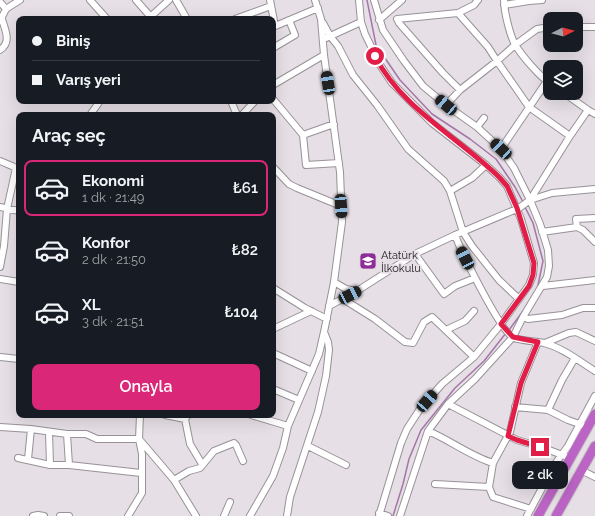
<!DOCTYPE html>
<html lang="tr">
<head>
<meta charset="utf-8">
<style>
  body { margin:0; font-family:Raleway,sans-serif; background:#20242c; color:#f1f3f6; height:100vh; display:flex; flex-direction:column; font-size:15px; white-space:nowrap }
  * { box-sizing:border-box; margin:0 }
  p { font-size:13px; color:#9ea1a6 }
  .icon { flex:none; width:22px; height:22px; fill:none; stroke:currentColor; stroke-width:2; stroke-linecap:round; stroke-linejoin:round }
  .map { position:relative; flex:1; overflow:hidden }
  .panel { position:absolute; left:16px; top:112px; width:260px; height:306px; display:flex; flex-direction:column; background:#171b24; border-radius:8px; box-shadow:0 4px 16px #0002 }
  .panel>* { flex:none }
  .hud { position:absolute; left:16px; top:16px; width:260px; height:88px; border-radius:8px; box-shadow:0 4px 16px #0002; display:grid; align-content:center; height:88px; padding:0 16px; background:#171b24 }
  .needle { width:26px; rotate:84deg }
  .tools { position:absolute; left:543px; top:12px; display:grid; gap:8px }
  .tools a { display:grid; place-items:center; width:40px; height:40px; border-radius:8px; background:#171b24; box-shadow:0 4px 16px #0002; font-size:20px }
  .end { position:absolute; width:18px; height:18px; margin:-9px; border:5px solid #e11d48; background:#fff; box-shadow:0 0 0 2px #fff }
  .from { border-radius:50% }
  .bubble { position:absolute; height:28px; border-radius:8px; background:#171b24; box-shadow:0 4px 16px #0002; font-size:13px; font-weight:600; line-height:28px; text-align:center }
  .car { position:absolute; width:12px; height:24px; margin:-12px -6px; border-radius:5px; box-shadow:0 0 3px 1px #0007; background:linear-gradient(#222 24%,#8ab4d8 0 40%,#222 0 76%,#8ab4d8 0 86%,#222 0) }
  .hud b { display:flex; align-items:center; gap:14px; height:38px; font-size:15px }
  .hud b+b { border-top:1px solid #363941 }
  .hud i { width:10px; height:10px; background:#f1f3f6 }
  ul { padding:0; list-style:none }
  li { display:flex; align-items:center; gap:12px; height:56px; margin:0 8px 6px; padding:0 8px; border:2px solid transparent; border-radius:8px }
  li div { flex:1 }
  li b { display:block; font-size:15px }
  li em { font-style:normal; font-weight:600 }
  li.active { border-color:#db2777 }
  li>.icon { width:36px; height:36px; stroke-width:1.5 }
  h2 { padding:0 16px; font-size:18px; line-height:48px }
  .action { display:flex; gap:8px; margin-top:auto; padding:8px 16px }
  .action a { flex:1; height:46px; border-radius:8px; background:#db2777; color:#fff; font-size:16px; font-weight:600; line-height:46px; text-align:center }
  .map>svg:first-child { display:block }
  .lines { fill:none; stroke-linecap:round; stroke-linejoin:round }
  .stream { stroke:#a576a9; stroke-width:1.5 }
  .minor-casing { stroke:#989298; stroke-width:8 }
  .highway-casing { stroke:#c0bfc0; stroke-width:11 }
  .minor { stroke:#fff; stroke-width:6 }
  .highway { stroke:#bc64c5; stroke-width:9 }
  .route { stroke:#e11d48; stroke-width:5 }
  .labels { text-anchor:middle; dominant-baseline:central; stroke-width:3.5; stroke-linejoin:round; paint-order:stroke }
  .poi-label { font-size:11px; fill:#1e1c1f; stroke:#e6dfe6; text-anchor:start }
</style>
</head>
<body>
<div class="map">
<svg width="595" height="516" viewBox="0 0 595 516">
  <rect width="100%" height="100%" fill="#e6dfe6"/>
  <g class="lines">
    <path class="stream" d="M367,0L376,45L400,80L432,114L470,139L496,159L515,187L523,202
      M524,205L533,223L543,261L537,290
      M509,330L523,311
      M393,516L403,484L409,459L421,430L455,388L484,361L506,333"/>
    <g class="minor-casing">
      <path id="minor" d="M90,0L107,19
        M136,0L150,16
        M176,0L187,19
        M270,0L275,26
        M359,0L361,22L365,34L380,65L392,83L432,123L486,165L499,177L507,186L521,219L534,263L533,275L529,285L501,324L474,357L442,384L420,409L407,429L401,443L379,516
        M374,0L383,30L404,61L423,86L446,105L477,127L501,149L514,168L530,200L540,224L548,250L549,266L547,277L523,317L513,337L475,379L448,404L428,431L400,516
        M504,0C504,11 510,37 516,46C523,57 539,76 550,83
        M0,2L6,9
        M504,5L529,1L542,0
        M458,13L488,47L497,61L529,107L570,136
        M148,19L169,0
        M235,19L271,6
        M379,20L402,0
        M0,21L6,9L20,0
        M323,23L330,36L338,46L353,75L377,105L408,149L444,181L450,191L463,232L472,246L499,280L519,299
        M273,27L318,8
        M576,27H595
        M326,38L361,22
        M273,48L295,35L289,20
        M0,50C12,42 5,30 2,19
        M273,85L324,55
        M460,90L443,73L399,23L397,19L458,13L474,5L478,0
        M564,93L588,110L595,114
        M273,99L303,135L306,165L339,163
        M231,101L237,115
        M446,105L460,90L497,61L515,45L537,29L550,27
        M90,115L100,101
        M242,115L255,101
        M477,127L484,118
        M303,135L334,124
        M501,149L547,81
        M0,161L12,166L16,168L7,209L4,246L0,267
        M273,167L289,184L297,188L341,206
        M450,191L472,178L486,165
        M530,200L570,136L588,110
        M0,207L19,211
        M595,218L576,219L577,227L583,230L595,242
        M542,232L577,227
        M455,235C461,251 501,333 514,338C523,341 534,341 544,343C563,348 579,361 595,371
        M415,254L444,294L455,286L475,278
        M0,279L19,282
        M334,282L346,289L357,291
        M543,286L595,280
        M273,288L305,308L327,319
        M343,299L375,319L405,342L413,343L424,322L432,317L474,357
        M329,306L357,291L415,254L455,235L519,208L530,200L552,193L595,189
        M523,317L528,319L562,315L583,308H595
        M273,329L311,311
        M446,330L465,321L474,311
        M545,343L569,333L576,332L595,341
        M273,353L312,371
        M0,357L19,359
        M273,389L299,400
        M448,404L517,440L541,447L565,456
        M515,407L548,410L568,420L582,425
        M548,410L562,380L575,358
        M140,415L139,439L174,480L196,516
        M165,415L185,419
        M188,415L185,419L190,444L202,464
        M251,415L288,426
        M0,427L31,429L67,434H86L97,439H139L142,454V493L128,516
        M428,431C450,440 470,456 493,463
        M49,432L50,465
        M67,434L69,465
        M308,446L346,465
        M18,458L50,465H69L141,473
        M28,459L31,429
        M583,471L595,477
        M174,480L189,471L200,468L214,451L234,443L236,445L243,461
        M435,484L489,487
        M531,509L493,497L489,487L493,463L510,432L521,383L538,342
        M379,513L388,516
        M33,516L38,515L44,516
        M60,516H69
        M224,516L230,502
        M250,516L273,476L283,448L288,426L319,354L324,332
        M287,516L290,497L318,412L326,376L329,350L328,342L324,332L334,282L342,222L340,172L324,55L321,19L315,0
        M527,516L555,464L568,446L595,396"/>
    </g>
    <g class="highway-casing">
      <path id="highway" d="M538,516L595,414
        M556,516L595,446"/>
    </g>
    <use href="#minor" class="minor"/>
    <use href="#highway" class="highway"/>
  </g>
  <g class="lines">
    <path class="route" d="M375,56C401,108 459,138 499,177L507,186L517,208L534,263L533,275L529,286L501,324L513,337L538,342L521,383L508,436L517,440L540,447"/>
  </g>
  <defs>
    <g id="school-square" transform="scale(0.9)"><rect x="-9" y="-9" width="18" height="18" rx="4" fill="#8d2d97" stroke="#e6dfe6"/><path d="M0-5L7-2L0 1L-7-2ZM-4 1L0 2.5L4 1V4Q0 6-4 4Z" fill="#fff"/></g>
  </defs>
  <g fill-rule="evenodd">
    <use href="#school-square" x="368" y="261"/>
  </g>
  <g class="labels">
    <g class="poi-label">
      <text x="381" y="255">Atatürk<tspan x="381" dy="13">İlkokulu</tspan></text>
    </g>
  </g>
</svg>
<div class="tools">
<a><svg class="needle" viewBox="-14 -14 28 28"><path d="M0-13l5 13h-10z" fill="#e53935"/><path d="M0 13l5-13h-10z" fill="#9ea1a6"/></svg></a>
<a><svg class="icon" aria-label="layers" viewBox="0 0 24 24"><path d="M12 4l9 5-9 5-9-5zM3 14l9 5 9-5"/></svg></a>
</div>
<i class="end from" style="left:375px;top:56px"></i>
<i class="end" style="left:540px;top:447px"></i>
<div class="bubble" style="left:512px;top:461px;width:56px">2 dk</div>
<i class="car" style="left:328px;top:83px;rotate:351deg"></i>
<i class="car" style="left:446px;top:105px;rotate:310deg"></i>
<i class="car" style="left:501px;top:149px;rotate:313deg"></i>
<i class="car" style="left:341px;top:206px;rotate:176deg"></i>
<i class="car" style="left:465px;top:258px;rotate:333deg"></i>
<i class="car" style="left:350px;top:295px;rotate:63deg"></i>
<i class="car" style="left:427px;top:401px;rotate:41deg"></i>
<div class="hud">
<b><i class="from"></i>Biniş</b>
<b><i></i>Varış yeri</b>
</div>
<section class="panel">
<h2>Araç seç</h2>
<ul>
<li class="active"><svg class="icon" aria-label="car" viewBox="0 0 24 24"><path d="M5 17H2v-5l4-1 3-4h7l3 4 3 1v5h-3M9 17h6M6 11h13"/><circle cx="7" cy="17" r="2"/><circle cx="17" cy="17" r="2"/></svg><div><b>Ekonomi</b><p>1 dk · 21:49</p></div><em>₺61</em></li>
<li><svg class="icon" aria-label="car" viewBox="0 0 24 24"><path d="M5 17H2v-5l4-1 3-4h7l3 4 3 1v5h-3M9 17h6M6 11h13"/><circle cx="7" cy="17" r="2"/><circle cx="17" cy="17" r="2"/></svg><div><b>Konfor</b><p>2 dk · 21:50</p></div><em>₺82</em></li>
<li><svg class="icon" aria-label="car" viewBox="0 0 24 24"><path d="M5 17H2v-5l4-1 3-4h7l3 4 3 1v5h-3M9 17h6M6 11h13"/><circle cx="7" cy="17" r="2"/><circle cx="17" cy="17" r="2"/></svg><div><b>XL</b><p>3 dk · 21:51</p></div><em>₺104</em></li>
</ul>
<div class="action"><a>Onayla</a></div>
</section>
</div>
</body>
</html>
